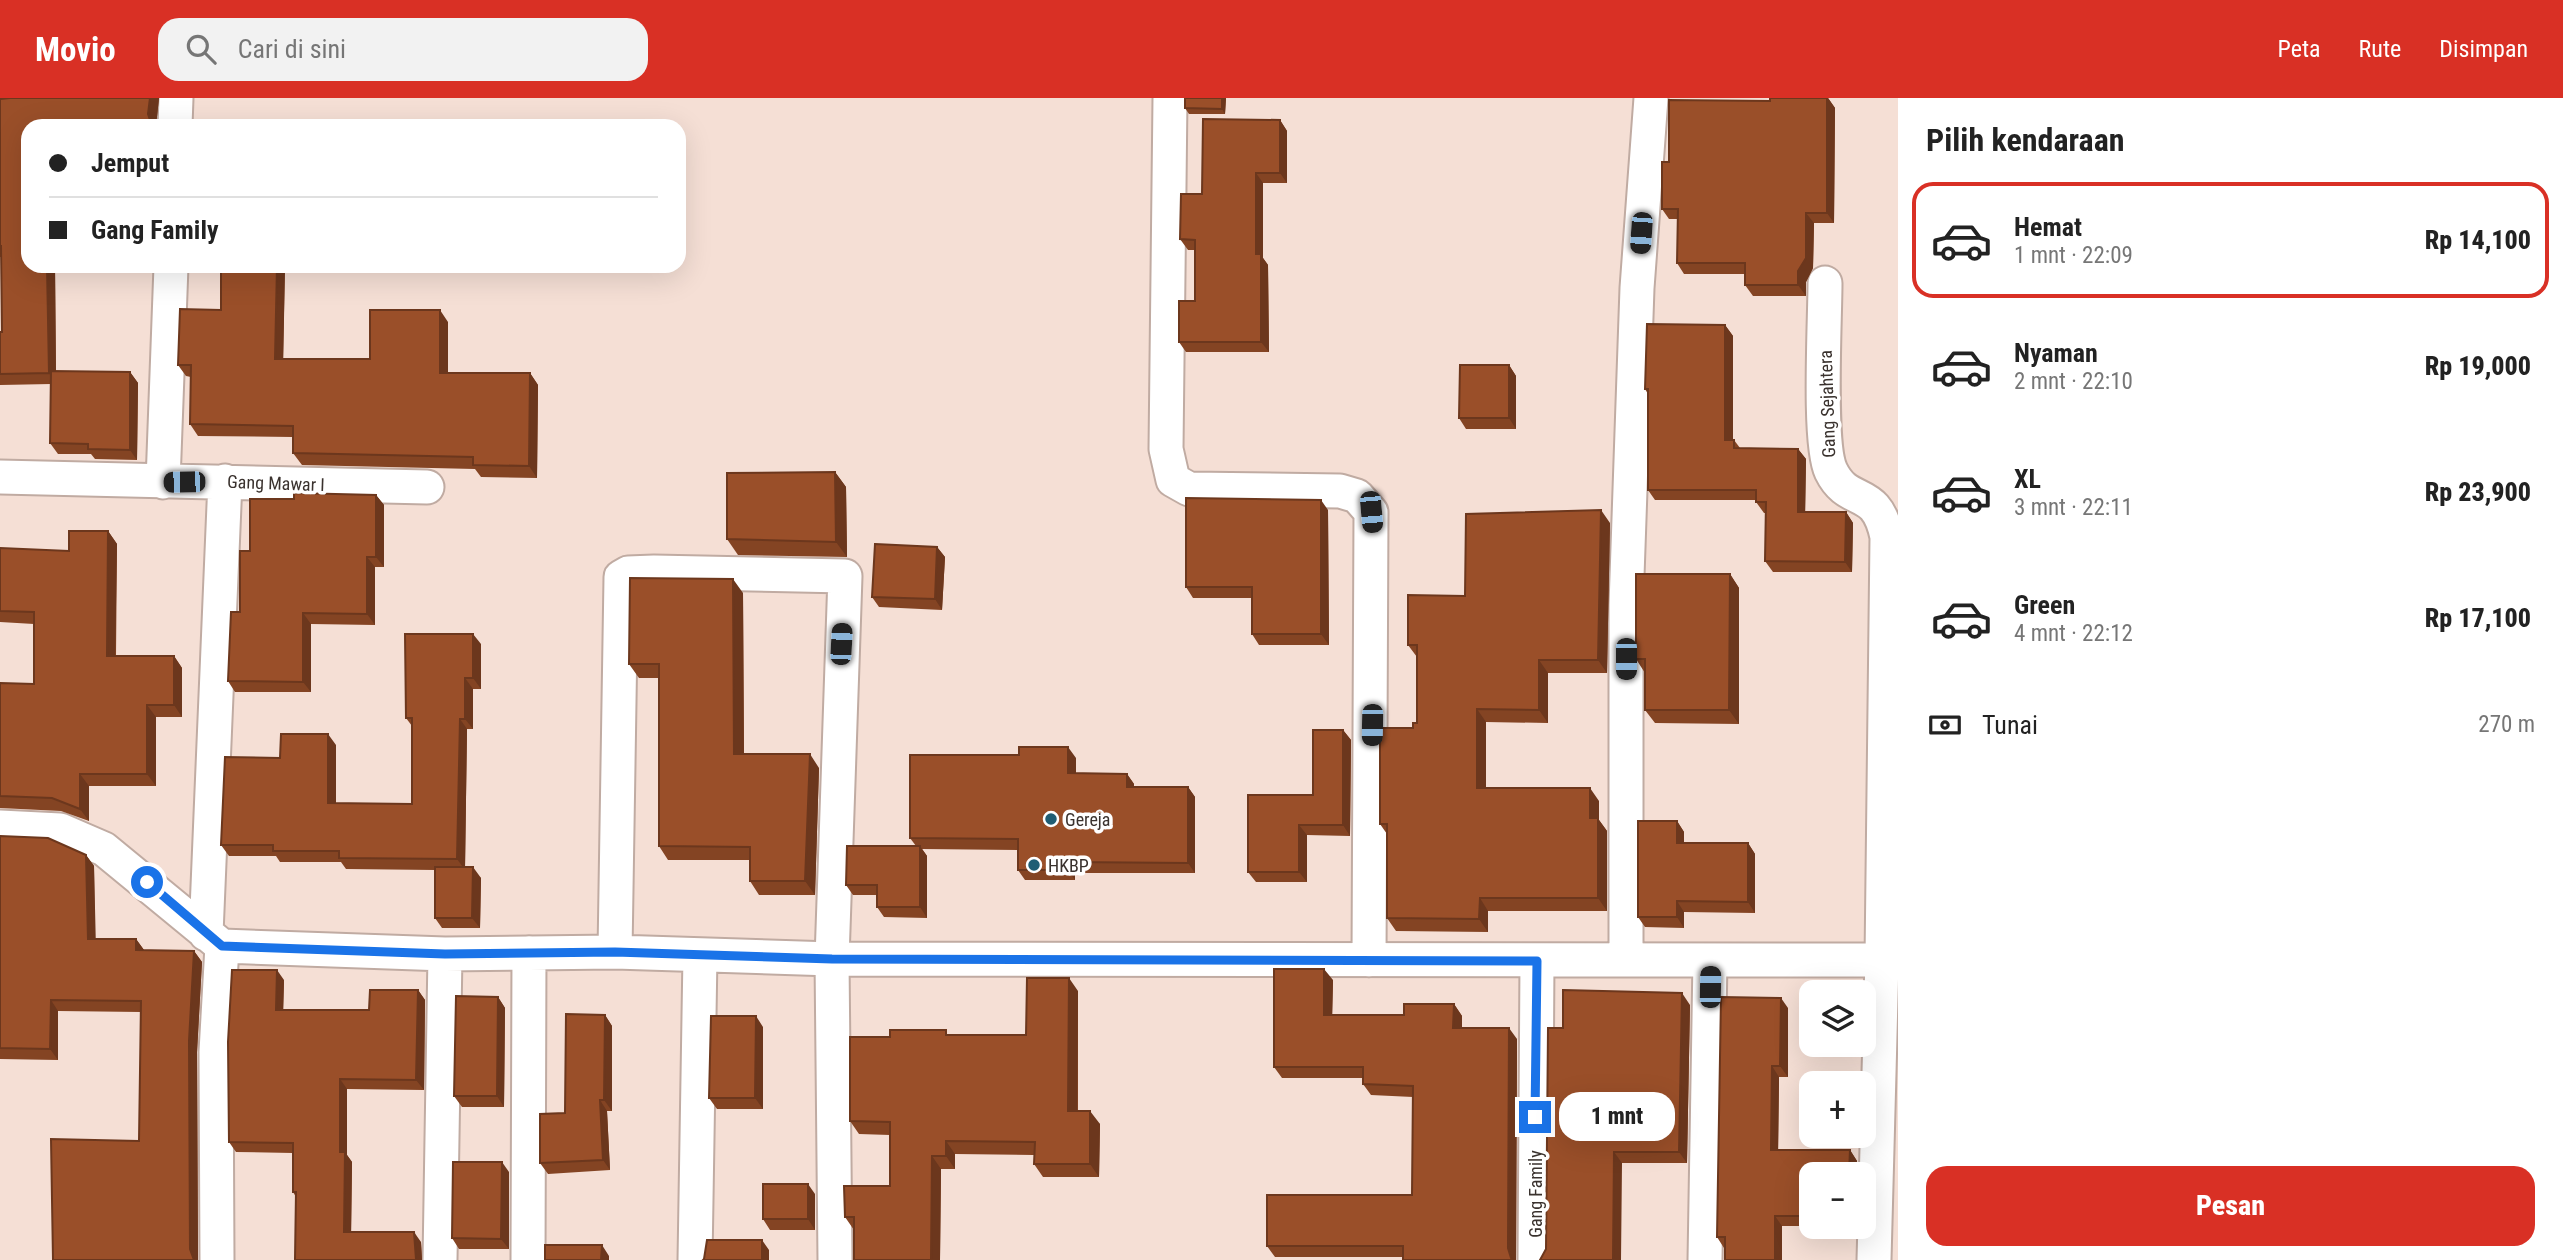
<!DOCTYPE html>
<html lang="id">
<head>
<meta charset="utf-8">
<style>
  body { margin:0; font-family:"Roboto Condensed",sans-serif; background:#f2f2f2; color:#222; height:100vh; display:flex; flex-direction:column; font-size:26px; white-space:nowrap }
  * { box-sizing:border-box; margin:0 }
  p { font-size:23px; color:#767676 }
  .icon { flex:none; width:38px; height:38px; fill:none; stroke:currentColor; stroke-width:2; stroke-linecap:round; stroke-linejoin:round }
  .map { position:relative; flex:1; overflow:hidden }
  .drawer { display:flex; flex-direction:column; background:#fff; width:665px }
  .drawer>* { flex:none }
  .top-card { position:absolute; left:21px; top:21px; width:665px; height:154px; border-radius:21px; box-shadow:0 7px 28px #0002; display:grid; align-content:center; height:154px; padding:0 28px; background:#fff }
  .fabs { position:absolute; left:1799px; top:882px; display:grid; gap:14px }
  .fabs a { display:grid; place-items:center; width:77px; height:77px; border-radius:14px; background:#fff; box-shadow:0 7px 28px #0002; font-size:35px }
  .end { position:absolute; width:32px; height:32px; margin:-16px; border:9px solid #1a73e8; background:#fff; box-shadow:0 0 0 4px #fff }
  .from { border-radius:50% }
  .bubble { position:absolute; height:49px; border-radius:21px; background:#fff; box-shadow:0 7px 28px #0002; font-size:23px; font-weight:800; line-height:49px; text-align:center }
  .car { position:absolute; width:21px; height:42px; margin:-21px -10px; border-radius:9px; box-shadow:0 0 5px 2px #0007; background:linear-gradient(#222 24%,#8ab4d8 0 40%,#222 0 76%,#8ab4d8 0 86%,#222 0) }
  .top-card b { display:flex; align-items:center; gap:24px; height:66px; font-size:26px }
  .top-card b+b { border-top:2px solid #e0e0e0 }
  .top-card i { width:18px; height:18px; background:#222 }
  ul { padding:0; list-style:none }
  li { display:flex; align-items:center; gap:21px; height:116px; margin:0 14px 10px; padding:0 14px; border:4px solid transparent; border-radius:21px }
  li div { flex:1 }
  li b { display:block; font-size:26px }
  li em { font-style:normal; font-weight:800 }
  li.selected { border-color:#d93025 }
  li>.icon { width:63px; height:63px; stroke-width:1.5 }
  h2 { padding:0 28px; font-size:32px; line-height:84px }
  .pay { display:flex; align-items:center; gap:18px; height:77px; padding:0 28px; font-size:26px }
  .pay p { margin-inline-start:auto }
  .button { display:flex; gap:14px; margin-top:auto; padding:14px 28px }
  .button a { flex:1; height:80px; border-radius:21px; background:#d93025; color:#fff; font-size:28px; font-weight:800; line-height:80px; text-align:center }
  header { display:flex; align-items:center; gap:42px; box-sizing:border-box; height:98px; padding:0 35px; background:#d93025; color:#fff }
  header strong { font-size:33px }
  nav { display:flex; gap:38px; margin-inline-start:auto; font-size:24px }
  .search { width:490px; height:63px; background:#f2f2f2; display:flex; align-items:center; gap:18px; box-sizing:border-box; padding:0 24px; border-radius:21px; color:#767676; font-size:26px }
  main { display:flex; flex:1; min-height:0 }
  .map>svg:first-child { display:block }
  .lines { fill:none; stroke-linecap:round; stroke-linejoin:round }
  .minor-casing { stroke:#c0aba2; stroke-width:37 }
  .minor { stroke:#fff; stroke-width:33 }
  .wall { fill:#844423 }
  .shaded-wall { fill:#6c371d }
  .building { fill:#9a4f29; stroke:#6c371d; stroke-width:2 }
  .route { stroke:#1a73e8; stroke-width:9 }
  .poi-dot { fill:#1f5d74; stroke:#fff; stroke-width:2.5 }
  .labels { text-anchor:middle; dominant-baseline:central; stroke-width:7; stroke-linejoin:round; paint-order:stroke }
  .street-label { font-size:18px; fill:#3a322e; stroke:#fff }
  .poi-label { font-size:18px; fill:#3a322e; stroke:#fff; text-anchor:start }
</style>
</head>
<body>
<header>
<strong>Movio</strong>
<div class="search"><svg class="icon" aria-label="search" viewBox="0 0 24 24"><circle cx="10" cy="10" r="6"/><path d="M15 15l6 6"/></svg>Cari di sini</div>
<nav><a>Peta</a><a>Rute</a><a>Disimpan</a></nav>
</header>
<main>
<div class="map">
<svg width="1898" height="1162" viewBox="0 0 1898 1162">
  <rect width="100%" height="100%" fill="#f5dfd5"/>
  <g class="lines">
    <g class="minor-casing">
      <path id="minor" d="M1170,0L1166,351L1173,382L1189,391L1340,393L1357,398L1371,414L1369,862
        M175,28L176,0
        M1825,185C1825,223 1818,346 1831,373C1849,410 1876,386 1887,439L1882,862L1874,1162
        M0,379L427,389
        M163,384L171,168
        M0,729L60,732L104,751L222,848L445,856L615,854L832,861L1898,862
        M206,836L225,383
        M615,854L621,479L628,475L654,474L845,478L832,861L835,1162
        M1626,862V507L1637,190L1651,0
        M217,1162L216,954L222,848
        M440,1162L445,856
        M528,1162L529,855
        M695,1162L700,857
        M1535,1162L1537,863
        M1705,1162L1710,862"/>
    </g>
    <use href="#minor" class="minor"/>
  </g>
  <path class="wall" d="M10,0H159L156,28H28V168H55L56,273L130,274L138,285L137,362L95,361L91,356H58L50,345L51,286L0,287V234H2L1,159H0V1Z
    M1185,0H1226L1225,16H1189L1185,10Z
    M1828,0L1835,10L1834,125H1814L1813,170L1806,184V198H1753L1745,187V176H1684L1677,165L1678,121H1669L1662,111L1669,64L1770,3Z
    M1280,22L1287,33V85H1263V160L1268,167L1269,254H1186L1179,244L1195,203V152H1188L1180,141L1202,96Z
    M221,168H285L283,261H370L448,224V275H530L538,287L537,380L481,379L475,371L302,367L293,355V339L198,338L190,326L191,279L186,278L178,267L221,212Z
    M1725,227L1733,238V342H1734L1740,350L1798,351L1806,361L1805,414H1846L1853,425L1852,474H1773L1765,463L1766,415H1764L1756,404V402H1655L1648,392V296L1645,291Z
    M1509,267L1516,278V331H1466L1459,320Z
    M835,374L846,389L847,459L738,457L727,441Z
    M376,397L384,407V469H375V527L311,526V594H235L228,583L240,514L294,401Z
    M1328,412L1329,547H1259L1252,536V500H1193L1186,489Z
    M1610,425L1607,575H1548V625L1486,624V690L1599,703V722L1607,733V813H1488V834L1396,833L1387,820V736L1380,726L1413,630L1417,625V559L1408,547L1465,498Z
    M108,433L117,446L116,558H174L182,570V619H156V688H89V723L61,713L0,710V585L34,586V526L0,524V450L69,453Z
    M937,449L945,459L942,512L879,509L872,499Z
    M1730,476L1739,490V626L1655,625L1645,612V575L1636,561Z
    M743,495L744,656L819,670L815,797H759L750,783V762H668L659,748V580H639L629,566Z
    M481,546V591H473V631H467L465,769L481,780L480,830H442L435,820V772L346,771L341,764H280L276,758H229L221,747L280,660L336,647V705L412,706V628L406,620Z
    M1343,632L1351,642L1350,738L1307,737V784H1256L1248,774L1313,697Z
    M1076,660V675L1127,676L1134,686V689H1188L1195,699V775H1075V782H1025L1018,772V752L922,751L927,758V820L884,819L877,809V797H853L846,787L916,748L910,740Z
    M1677,723L1684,734V745H1748L1755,756V815L1684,814V830L1645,829L1638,819Z
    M0,738L86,757L94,768L95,841H136L144,852L194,853L202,864L197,954L198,1162H53L139,1043L141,914L58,913V962L0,961Z
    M284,882L283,912H369L418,892L425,902L424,992L347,991V1057L352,1064L351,1134L421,1144L422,1162H295L296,1099L293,1094V1055L236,1054L229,1044Z
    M1333,882L1332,917H1404L1454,906L1462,918V930L1517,941L1516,1162L1403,1159H1275L1267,1148L1412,1097L1413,999L1371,997L1363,986V980H1282L1274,969Z
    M1078,893V1013L1100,1026L1099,1079H1043L1034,1066V1057L955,1056V1071H941L940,1162H854V1132L845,1119L890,1088V1037L859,1036L850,1023L950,937H1026Z
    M498,899L505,910L504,1009H462L454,998Z
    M1690,907L1687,1065H1622L1546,1151L1563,930Z
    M1788,910V979H1779L1778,1052H1850L1857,1063L1811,1076V1128H1782V1162L1724,1150L1717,1139Z
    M605,917L612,928V1013H607L610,1072L548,1076L540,1065L565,1015Z
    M763,929V1011H717L709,1000Z
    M509,1074V1151H459L452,1140Z
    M815,1096V1132H770L763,1121Z"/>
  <path class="shaded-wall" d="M150,0H159L156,28H152L148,16Z
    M1222,0H1226L1225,16L1222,11Z
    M1828,0L1835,10L1834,125L1827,115Z
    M1280,22L1287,33V85L1280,75Z
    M1256,75L1263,85V160L1268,167L1269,254L1261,244L1256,156Z
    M1806,115L1814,125L1813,170L1806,184V198L1798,187V173Z
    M47,168H55L56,286L49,275Z
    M277,168H285L283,273L275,261Z
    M440,212L448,224V287L440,275Z
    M1725,227L1733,238V353L1725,342Z
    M1509,267L1516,278V331L1509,320Z
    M130,274L138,285L137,362L130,352Z
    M530,275L538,287L537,380L529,368Z
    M1798,351L1806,361L1805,425L1798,414Z
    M835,374L846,389L847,459L836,444Z
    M376,397L384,407V469L376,459Z
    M1321,402L1328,412L1329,547L1321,536Z
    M1601,412L1610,425L1607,575L1598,562Z
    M1846,414L1853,425L1852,474L1845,464Z
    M108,433L117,446L115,570L107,558Z
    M937,449L945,459L942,512L935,501Z
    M367,459L375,469V527L367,516Z
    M1730,476L1739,490V626L1729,612Z
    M733,481L743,495L744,670L734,656Z
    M303,515L311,526V594L303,584Z
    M473,536L481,546V591L473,580Z
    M174,558L182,570V619L174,607Z
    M1539,562L1548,575V625L1539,612Z
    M465,580L473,591V631L465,621Z
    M147,607L156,619V688L147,676Z
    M1477,611L1486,624V703L1477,690Z
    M460,621L467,631L465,772L457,761Z
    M1343,632L1351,642L1350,738L1343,727Z
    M328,636L336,647V715L328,705Z
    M1068,649L1076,660V686L1068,675Z
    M810,656L819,670L815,797L805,783Z
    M80,676L89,688V723L80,711Z
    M1127,676L1134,686V699L1127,689Z
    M1188,689L1195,699V775L1188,765Z
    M1590,690L1599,703V722L1607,733V813L1598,800L1590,720Z
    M1677,723L1684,734V756L1677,745Z
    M1299,727L1307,737V784L1299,774Z
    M1748,745L1755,756V815L1748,804Z
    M920,748L927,758V820L920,809Z
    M86,757L94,768L96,852L88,841Z
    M1068,764L1075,775V782L1068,772Z
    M473,769L481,780L480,830L472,820Z
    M1480,800L1488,813V834L1479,821Z
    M1677,803L1684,814V830L1677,819Z
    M136,841L144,852H136Z
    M194,853L202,864L197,954L198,1162H194L190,1151L189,943Z
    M1324,871L1333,882L1332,929L1324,917Z
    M277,872L284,882L283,922L276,912Z
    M1069,880L1078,893L1077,1026L1068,1013Z
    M418,892L425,902L424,992L416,982Z
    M1682,895L1690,907L1687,1065L1679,1054Z
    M498,899L505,910L504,1009L497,998Z
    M1781,900L1788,910V979L1780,968Z
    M51,902L58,913V962L50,951Z
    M1454,906L1462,918V941L1453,930Z
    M605,917L612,928V1013L604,1002Z
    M756,918L763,929V1011L755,1000Z
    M1509,930L1517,941L1516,1162H1512L1508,1150Z
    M1772,968L1779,979L1778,1063L1771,1052Z
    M340,981L347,991V1057L352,1064L351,1144L344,1134L340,1054Z
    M600,1002L607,1013L610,1072L603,1062Z
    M1090,1013L1100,1026L1099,1079L1090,1066Z
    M946,1043L955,1056V1071L946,1058Z
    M1850,1052L1857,1063V1076H1849Z
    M1614,1054L1622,1065L1621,1162H1613Z
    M932,1058L941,1071L940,1162H931Z
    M502,1064L509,1074V1151L501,1141Z
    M808,1086L815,1096V1132L808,1121Z
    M1775,1118L1782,1128V1162H1775Z
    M414,1134L421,1144L422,1162H417L416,1161Z
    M762,1142L769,1152V1162H762Z
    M602,1147L609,1158V1162H601Z"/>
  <path class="building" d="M10,0H150L148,16L152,28H28V168H47L49,275L0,276V234H2L1,148H0V1Z
    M1185,0H1222V11L1185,10Z
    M1770,0H1827V115H1806V160L1798,173V187H1745V165H1677L1678,111H1662V64H1669V2L1770,3Z
    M1203,21L1280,22V75H1256V156H1261V244H1179V203H1195V142L1180,141L1181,96H1202Z
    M221,168H277L275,261H370V212H440V275H530L529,368L473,367V359L293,355V328L190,326L191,267H178L180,211L221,212Z
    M1647,226L1725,227V342H1734V350L1798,351V414H1846L1845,464L1765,463L1766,404H1756V392H1648V291H1645Z
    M1460,267H1509V320H1459Z
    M51,273L130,274V352L88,351V346L50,345Z
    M835,374L836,444L727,441V375Z
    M294,395L376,397V459H367V516L303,515V584L228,583L231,514H240V453H250V401H294Z
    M1186,400L1321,402V536H1252V489H1186Z
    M1601,412L1598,562H1539V612L1477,611V690H1590V720H1598V800H1480L1479,821L1387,820V726H1380V630H1413V625H1417V547H1408V497L1465,498L1466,416Z
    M69,433H108L107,558H174V607H147V676H80V711L52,700L0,698V585L34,586V514L0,513V450L69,453Z
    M875,446L937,449L935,501L872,499Z
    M1636,476H1730L1729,612H1645V561H1636Z
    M630,480L733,481L734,656H810L805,783H750V749L659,748V566H629Z
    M405,536H473V580H465V621H460L457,761L339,760V753H273V747H221L225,659L280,660L281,636H328V705L412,706V620H406Z
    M1313,632H1343V727H1299V774H1248V697H1313Z
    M1019,649H1068V675L1127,676V689H1188V765L1068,764V772H1018V741L910,740V657H1019Z
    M1638,723H1677V745H1748V804L1677,803V819H1638Z
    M0,738L48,740L86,757L88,841H136V852L194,853L189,943L190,1151L194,1162H53L51,1041L139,1043L141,903L51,902L50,951L0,950Z
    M847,748H920V809H877V787H846Z
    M435,769H473L472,820H435Z
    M1274,871H1324V917H1404V906H1454L1453,930H1509L1508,1150L1511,1160L1513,1162H1403V1148H1267V1097H1412L1413,988L1363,986V969H1274Z
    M232,872H277L276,912H369L370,892H418L416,982L340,981V1054H345L344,1134H414L416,1161L417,1162H295L296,1094H293V1045L229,1044L228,944Z
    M1027,880H1069L1068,1013H1090V1066H1034L1035,1044L946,1043V1058H932L931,1162H854V1119H845L844,1088H890V1024L850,1023V939H890V932H946V937H1026Z
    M1563,892L1682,895L1679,1054H1614L1613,1162H1540L1546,1151L1548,930H1563Z
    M456,898L498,899L497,998H454Z
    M1721,899L1781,900L1780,968H1772L1771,1052H1850L1849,1076H1811V1118H1775V1162H1725V1139H1717Z
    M566,916L605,917L604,1002H600L603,1062L540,1065V1016L565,1015Z
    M711,918H756L755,1000H709Z
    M453,1064H502L501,1141L452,1140Z
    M763,1086H808V1121H763Z
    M707,1142H762V1162H703L704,1161Z
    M545,1147H602L601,1162H545Z"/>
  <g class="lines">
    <path class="route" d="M147,784L222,848L445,856L615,854L832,861L1537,863L1535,1019"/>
  </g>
  <g class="poi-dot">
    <circle cx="1051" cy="721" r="7"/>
    <circle cx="1034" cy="767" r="7"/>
  </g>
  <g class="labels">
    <g class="street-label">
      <text transform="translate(1827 306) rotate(-92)">Gang Sejahtera</text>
      <text transform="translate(276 385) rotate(2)">Gang Mawar I</text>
      <text transform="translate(1535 1096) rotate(-90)">Gang Family</text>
    </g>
    <g class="poi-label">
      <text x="1065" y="721">Gereja</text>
      <text x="1048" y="767">HKBP</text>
    </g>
  </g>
</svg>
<div class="fabs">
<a><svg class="icon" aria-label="layers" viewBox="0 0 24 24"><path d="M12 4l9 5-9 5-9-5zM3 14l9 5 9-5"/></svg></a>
<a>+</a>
<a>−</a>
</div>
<i class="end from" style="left:147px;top:784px"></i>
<i class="end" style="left:1535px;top:1019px"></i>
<div class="bubble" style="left:1559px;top:994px;width:116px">1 mnt</div>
<i class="car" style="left:1641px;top:135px;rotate:184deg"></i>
<i class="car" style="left:184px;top:384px;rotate:269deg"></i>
<i class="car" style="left:1371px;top:414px;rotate:175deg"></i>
<i class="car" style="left:841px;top:546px;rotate:3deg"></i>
<i class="car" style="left:1626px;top:561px;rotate:180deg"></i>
<i class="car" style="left:1372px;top:627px;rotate:181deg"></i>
<i class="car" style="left:1710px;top:889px;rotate:1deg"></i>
<div class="top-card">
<b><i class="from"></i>Jemput</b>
<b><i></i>Gang Family</b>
</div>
</div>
<section class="drawer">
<h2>Pilih kendaraan</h2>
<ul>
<li class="selected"><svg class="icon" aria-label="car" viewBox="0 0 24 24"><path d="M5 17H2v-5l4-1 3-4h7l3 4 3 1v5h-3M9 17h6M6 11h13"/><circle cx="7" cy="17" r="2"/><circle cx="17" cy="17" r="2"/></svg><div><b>Hemat</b><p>1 mnt · 22:09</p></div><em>Rp 14,100</em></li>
<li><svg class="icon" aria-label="car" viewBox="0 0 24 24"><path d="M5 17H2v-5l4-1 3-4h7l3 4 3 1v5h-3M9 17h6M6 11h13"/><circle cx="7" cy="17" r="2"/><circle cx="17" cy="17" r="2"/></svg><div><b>Nyaman</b><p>2 mnt · 22:10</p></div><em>Rp 19,000</em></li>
<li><svg class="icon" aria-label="car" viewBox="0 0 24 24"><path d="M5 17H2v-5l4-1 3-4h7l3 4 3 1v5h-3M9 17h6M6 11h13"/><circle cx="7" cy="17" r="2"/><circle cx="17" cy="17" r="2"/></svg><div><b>XL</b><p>3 mnt · 22:11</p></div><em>Rp 23,900</em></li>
<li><svg class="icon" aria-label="car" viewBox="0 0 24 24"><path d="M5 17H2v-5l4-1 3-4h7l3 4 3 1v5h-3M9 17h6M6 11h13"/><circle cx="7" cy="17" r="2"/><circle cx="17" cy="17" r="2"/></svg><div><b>Green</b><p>4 mnt · 22:12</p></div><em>Rp 17,100</em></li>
</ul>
<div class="pay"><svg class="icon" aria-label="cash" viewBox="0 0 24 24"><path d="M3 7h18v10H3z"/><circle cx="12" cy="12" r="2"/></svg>Tunai<p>270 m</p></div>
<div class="button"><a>Pesan</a></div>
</section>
</main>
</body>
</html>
